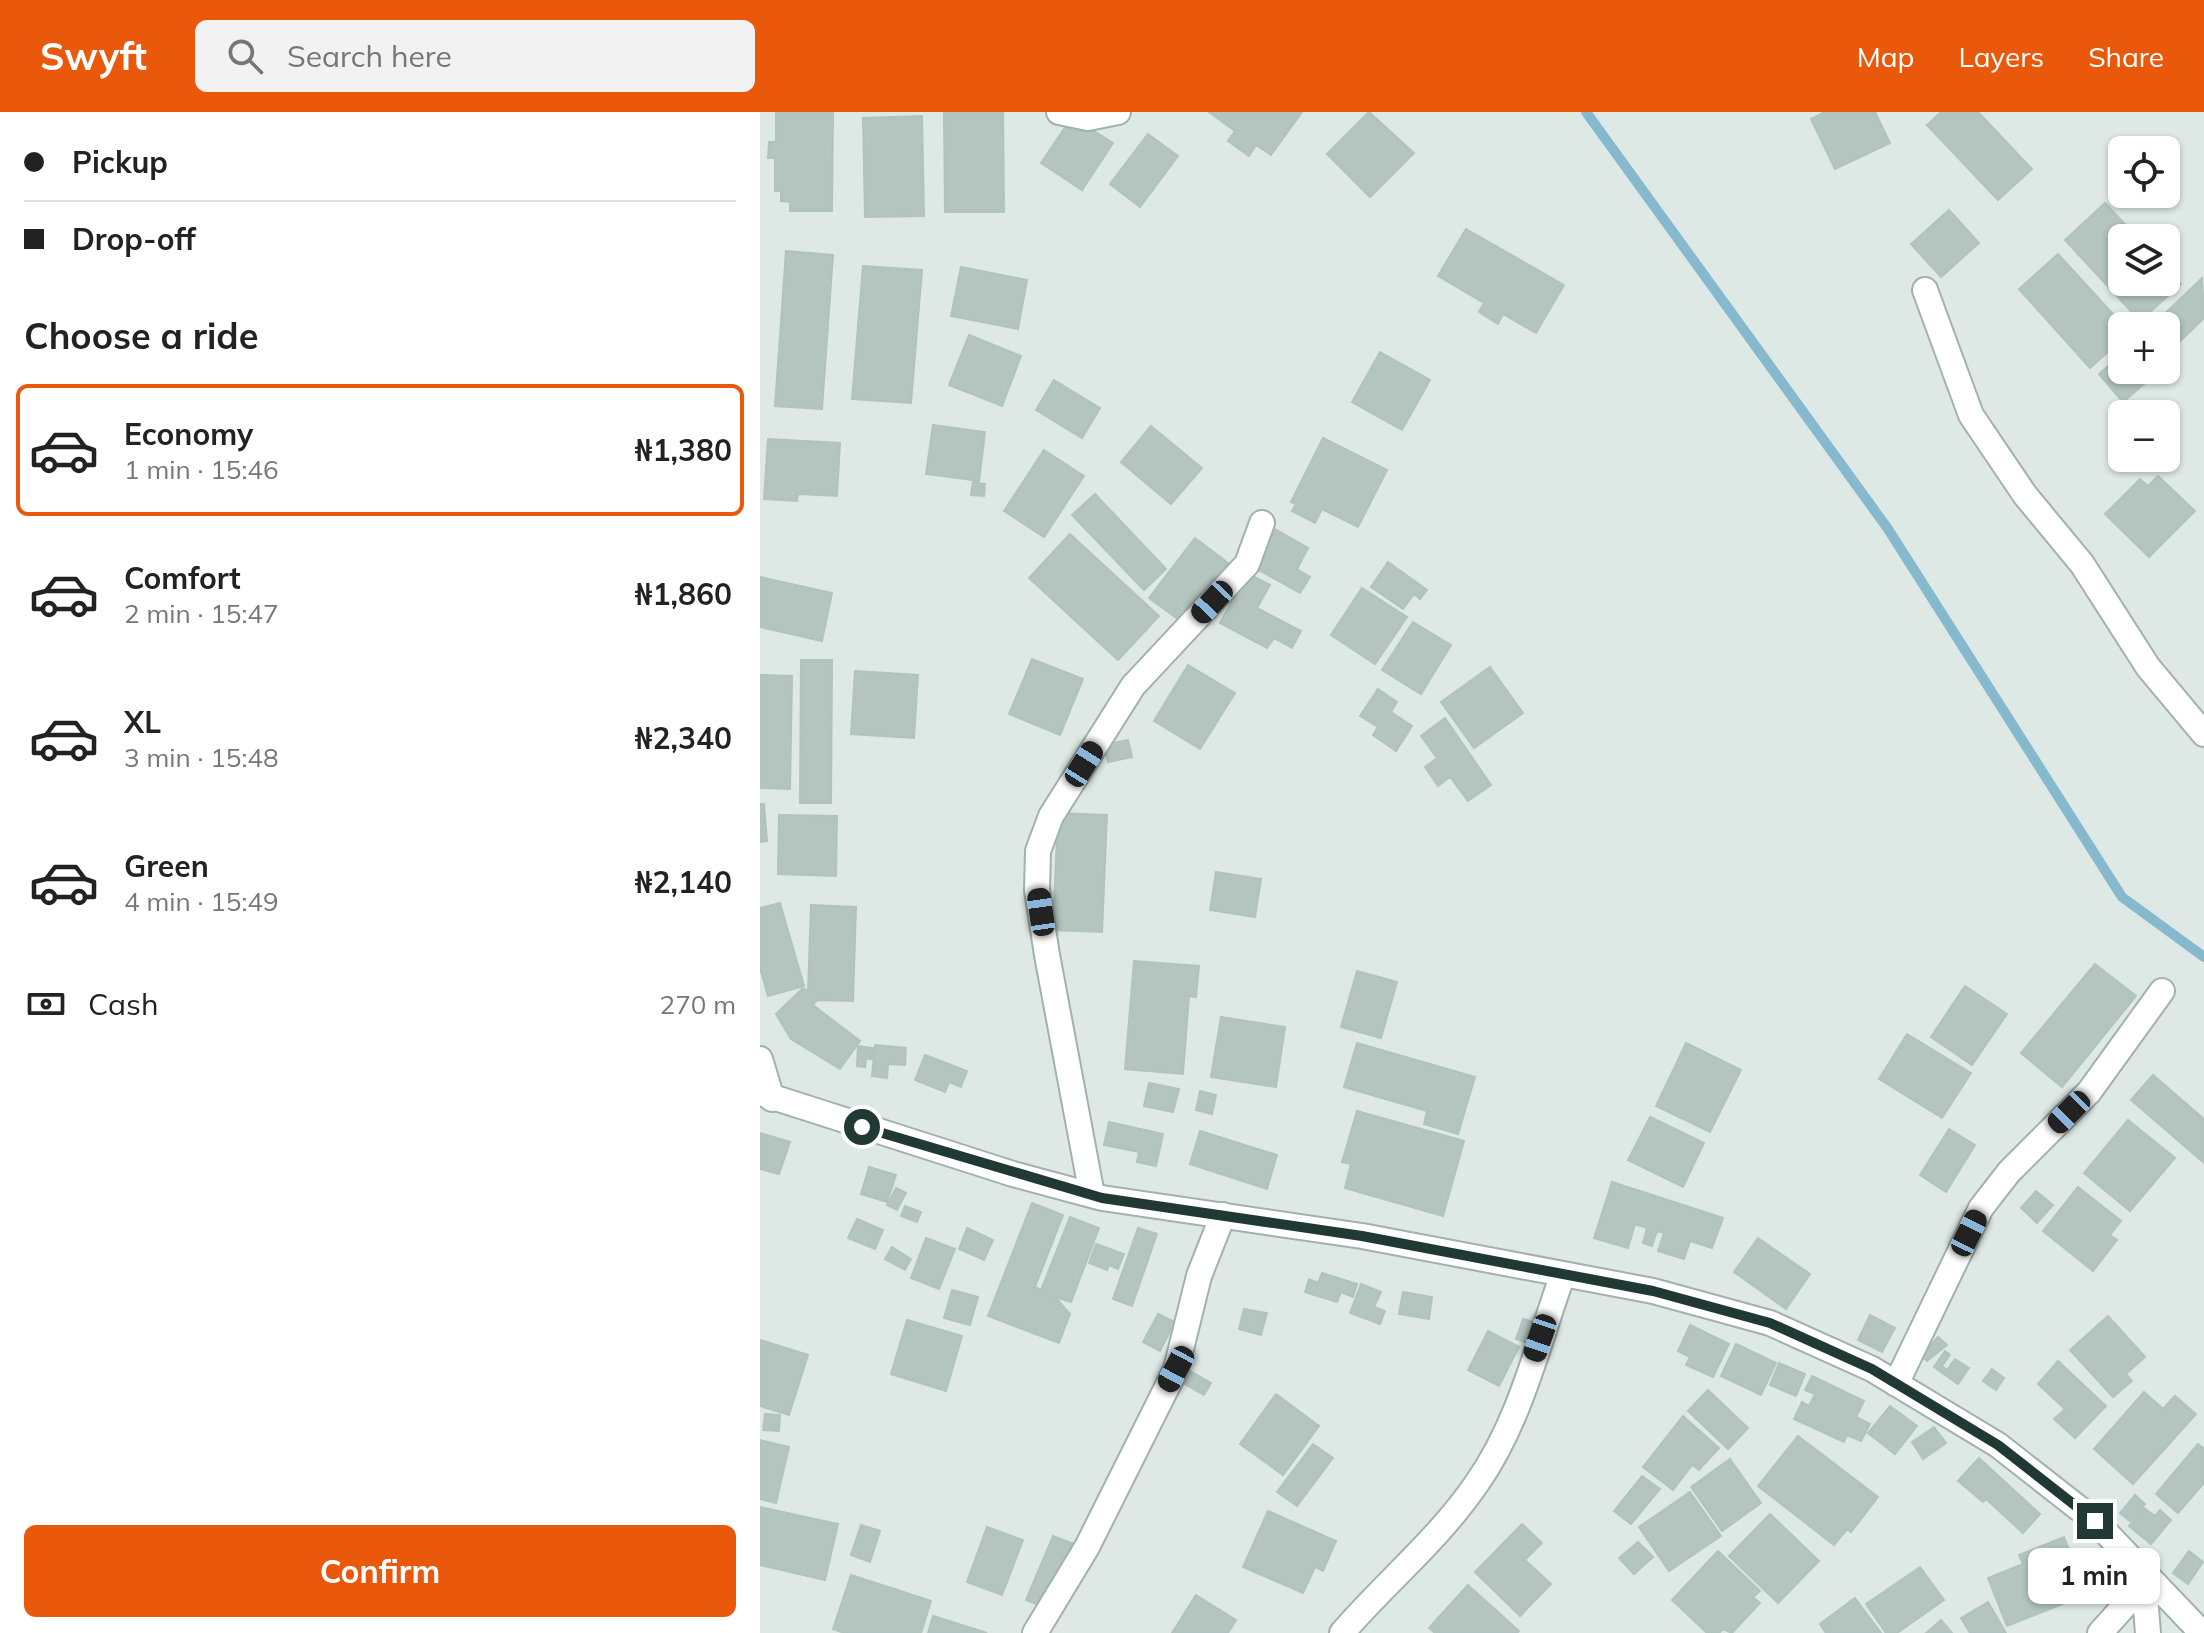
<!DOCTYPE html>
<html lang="en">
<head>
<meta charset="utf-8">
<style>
  body { margin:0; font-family:Mulish,sans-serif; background:#f2f2f2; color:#222; height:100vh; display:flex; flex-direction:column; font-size:30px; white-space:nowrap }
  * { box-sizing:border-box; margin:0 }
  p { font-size:26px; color:#767676 }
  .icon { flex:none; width:44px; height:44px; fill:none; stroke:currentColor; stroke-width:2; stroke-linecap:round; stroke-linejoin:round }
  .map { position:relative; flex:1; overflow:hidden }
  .panel { display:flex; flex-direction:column; background:#fff; width:760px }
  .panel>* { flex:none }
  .banner { display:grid; align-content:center; height:176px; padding:0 24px; background:#fff }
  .controls { position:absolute; left:1348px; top:24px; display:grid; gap:16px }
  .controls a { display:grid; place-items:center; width:72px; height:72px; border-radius:12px; background:#fff; box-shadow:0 2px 6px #0004; font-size:40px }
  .end { position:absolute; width:36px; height:36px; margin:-18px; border:10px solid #203935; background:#fff; box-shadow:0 0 0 4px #fff }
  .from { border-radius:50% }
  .bubble { position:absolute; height:56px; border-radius:12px; background:#fff; box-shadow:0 2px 6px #0004; font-size:26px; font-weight:700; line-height:56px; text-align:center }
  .car { position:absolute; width:24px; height:48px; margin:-24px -12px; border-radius:10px; box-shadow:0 0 6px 2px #0007; background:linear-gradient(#222 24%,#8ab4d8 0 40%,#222 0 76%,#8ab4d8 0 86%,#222 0) }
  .banner b { display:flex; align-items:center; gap:28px; height:76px; font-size:30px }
  .banner b+b { border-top:2px solid #e0e0e0 }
  .banner i { width:20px; height:20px; background:#222 }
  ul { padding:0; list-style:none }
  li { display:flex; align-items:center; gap:24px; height:132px; margin:0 16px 12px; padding:0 8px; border:4px solid transparent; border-radius:12px }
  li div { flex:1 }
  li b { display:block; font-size:30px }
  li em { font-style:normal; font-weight:700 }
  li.on { border-color:#ea580c }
  li>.icon { width:72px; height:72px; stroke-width:1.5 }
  h2 { padding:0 24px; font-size:36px; line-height:96px }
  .pay { display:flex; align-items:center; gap:20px; height:88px; padding:0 24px; font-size:30px }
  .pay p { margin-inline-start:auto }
  .button { display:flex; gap:16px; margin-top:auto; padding:16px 24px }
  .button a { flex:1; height:92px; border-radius:12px; background:#ea580c; color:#fff; font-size:32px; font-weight:700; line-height:92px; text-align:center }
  header { display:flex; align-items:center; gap:48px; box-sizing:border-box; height:112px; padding:0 40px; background:#ea580c; color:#fff }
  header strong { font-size:38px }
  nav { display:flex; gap:44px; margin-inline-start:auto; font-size:28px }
  .search { width:560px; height:72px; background:#f2f2f2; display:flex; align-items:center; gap:20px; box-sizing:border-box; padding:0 28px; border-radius:12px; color:#767676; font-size:30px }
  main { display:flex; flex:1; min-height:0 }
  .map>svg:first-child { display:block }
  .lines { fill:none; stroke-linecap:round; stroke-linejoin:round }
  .stream { stroke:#87b9ce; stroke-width:10 }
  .building { fill:#b4c4bf; stroke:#b1c3be; stroke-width:2 }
  .minor-casing { stroke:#a1b1ad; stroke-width:28 }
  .minor { stroke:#fff; stroke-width:24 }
  .route { stroke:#203935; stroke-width:10 }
</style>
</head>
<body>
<header>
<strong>Swyft</strong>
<div class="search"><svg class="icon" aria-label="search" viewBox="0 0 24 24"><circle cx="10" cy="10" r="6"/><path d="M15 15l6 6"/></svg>Search here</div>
<nav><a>Map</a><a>Layers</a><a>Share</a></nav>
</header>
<main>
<section class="panel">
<div class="banner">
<b><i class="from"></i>Pickup</b>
<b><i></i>Drop-off</b>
</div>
<h2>Choose a ride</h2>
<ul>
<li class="on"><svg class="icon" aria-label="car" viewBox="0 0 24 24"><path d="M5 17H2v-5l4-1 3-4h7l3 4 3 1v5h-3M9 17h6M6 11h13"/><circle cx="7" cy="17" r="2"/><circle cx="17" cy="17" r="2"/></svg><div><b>Economy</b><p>1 min · 15:46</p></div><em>₦1,380</em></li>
<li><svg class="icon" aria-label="car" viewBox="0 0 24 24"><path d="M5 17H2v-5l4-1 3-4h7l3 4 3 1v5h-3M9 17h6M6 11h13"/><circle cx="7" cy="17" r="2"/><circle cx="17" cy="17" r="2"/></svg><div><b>Comfort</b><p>2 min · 15:47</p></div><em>₦1,860</em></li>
<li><svg class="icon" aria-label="car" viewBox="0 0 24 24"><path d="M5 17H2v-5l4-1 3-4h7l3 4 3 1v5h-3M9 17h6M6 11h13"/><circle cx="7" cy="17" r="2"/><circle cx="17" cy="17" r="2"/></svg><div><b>XL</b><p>3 min · 15:48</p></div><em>₦2,340</em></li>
<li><svg class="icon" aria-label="car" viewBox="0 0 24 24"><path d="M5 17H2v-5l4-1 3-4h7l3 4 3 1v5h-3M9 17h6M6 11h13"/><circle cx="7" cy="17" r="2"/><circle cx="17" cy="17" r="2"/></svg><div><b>Green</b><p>4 min · 15:49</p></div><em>₦2,140</em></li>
</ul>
<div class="pay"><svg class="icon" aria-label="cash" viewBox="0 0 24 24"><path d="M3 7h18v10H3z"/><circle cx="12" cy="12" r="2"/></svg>Cash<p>270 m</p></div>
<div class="button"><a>Confirm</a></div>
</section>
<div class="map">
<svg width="1444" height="1521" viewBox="0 0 1444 1521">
  <rect width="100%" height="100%" fill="#dee9e6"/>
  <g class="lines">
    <path class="stream" d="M826,0L1128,417L1362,785L1444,845"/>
  </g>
  <path class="building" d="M16,0H73L72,99H30V90L21,89V79H15V46H8L9,30H16Z
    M184,0H243L244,100H185Z
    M449,0H542L511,43L496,33L489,44L468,29L475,19Z
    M609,0L654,41L610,85L567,42Z
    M1065,0H1115L1130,31L1075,57L1051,7Z
    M1181,0H1218L1272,57L1238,88L1167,13Z
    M162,4L164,104L105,105L103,6Z
    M312,5L353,31L322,78L281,51Z
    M388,22L418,44L380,95L350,72Z
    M1345,91L1378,126H1362V170H1406V156L1421,172L1380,209L1305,128Z
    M1189,98L1219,131L1181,165L1151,132Z
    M706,117L804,173L776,221L743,202L738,212L719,200L724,191L678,164Z
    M26,139L73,143L62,297L15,294Z
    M1298,142L1364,214L1362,227L1330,256L1259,177Z
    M103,154L162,158L151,291L92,287Z
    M201,155L267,168L258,217L191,204Z
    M1442,166L1444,206L1411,238L1406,234V214H1392Z
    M209,223L261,244L242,294L189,273Z
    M620,240L670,268L642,318L592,290Z
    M1362,242V258H1400L1363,290L1339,262Z
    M294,268L340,296L322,326L276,298Z
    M173,313L225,320L219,369L166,362Z
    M391,314L442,356L411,392L361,350Z
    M563,326L627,358L598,415L562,397L555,411L532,399L536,392L531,390Z
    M8,327L80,331L77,384L38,382L37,389L4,387Z
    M284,338L324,364L284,425L244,399Z
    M1398,364L1435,399L1389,445L1345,402L1380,367L1388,374Z
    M213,370L225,372L224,384L211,383Z
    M335,382L406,457L384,478L312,403Z
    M513,416L548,436L537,457L550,465L540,481L492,454Z
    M310,422L399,504L358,548L269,466Z
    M435,426L468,451L422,510L389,486Z
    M628,450L667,478L660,487L654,482L643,497L611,475Z
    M487,461L510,473L497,496L541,519L532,536L514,526L507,536L460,511Z
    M0,465L72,481L62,529L0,515Z
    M602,476L647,505L615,552L571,523Z
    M653,510L691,533L661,582L622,558Z
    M272,547L323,567L300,623L249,602Z
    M41,548H72L71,691H40Z
    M428,553L475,581L440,637L394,609Z
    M730,555L763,601L714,636L681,590Z
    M95,559L158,563L154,626L91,622Z
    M0,563L32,564L30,677L0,676Z
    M618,577L637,590L631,600L652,614L636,639L613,623L618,615L600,604Z
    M685,606L731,673L708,689L690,665L678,674L665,655L677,646L661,624Z
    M368,628L372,645L348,650L344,633Z
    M0,692H4L7,729L0,730Z
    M298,701L347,703L342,820L293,818Z
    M19,703L77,704L76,764L18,762Z
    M456,760L501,767L495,805L450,798Z
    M20,791L44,874L8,884L0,856V796Z
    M51,793L96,795L93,889L57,888L53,893L100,929L80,957L31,927L16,902L43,876L48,879Z
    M374,849L439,854L436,885L429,884L423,962L365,957Z
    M1335,852L1376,884L1302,975L1261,941Z
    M597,859L637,870L621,926L581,915Z
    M1205,874L1247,902L1212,953L1171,925Z
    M461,905L525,915L516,975L451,965Z
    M1147,922L1211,961L1182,1006L1119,967Z
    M597,931L715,965L698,1022L664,1012L667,999L584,975Z
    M926,931L981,958L950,1020L896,994Z
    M115,933L146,936L145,953L128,952L127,966L112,964Z
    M98,934L113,936L112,947H106L105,955L97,954Z
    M165,943L207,959L201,975L189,970L185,980L155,968Z
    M1393,963L1444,1007V1051L1371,988Z
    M389,971L419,977L413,1000L384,994Z
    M440,979L456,983L452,1002L436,998Z
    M597,999L704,1029L683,1104L585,1076L591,1052L582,1050Z
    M890,1005L944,1031L923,1075L868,1048Z
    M1368,1008L1415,1046L1370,1099L1324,1061Z
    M349,1010L403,1022L396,1054L377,1050L379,1040L344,1033Z
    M1189,1017L1215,1033L1186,1080L1160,1063Z
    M440,1019L517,1043L507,1077L430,1052Z
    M0,1021L30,1030L19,1062L0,1057Z
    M109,1055L136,1063L127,1090L101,1082Z
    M852,1070L963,1106L952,1136L930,1129L924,1147L898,1139L904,1121L897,1119L892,1134L883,1131L887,1116L875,1112L868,1136L834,1126Z
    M1318,1075L1361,1109L1350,1123L1357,1128L1333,1159L1283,1119Z
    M136,1076L146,1081L137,1098L127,1093Z
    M1276,1079L1293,1093L1277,1111L1261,1096Z
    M272,1091L303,1103L275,1175L281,1178L310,1105L339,1116L311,1190L295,1185L310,1202L299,1231L228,1204Z
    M145,1094L161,1100L157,1110L141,1104Z
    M97,1107L123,1118L115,1137L88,1126Z
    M207,1116L233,1128L224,1148L199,1137Z
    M378,1116L397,1122L372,1194L353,1187Z
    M166,1126L195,1137L179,1177L151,1166Z
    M998,1126L1050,1162L1026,1197L974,1160Z
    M336,1132L364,1142L358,1157L349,1153L347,1158L329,1151Z
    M132,1135L151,1147L145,1158L125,1147Z
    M562,1161L597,1172L593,1185L581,1180L577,1190L545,1180L549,1167L558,1171Z
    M601,1172L621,1180L614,1195L625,1199L620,1212L590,1201Z
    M192,1178L218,1185L210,1213L184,1206Z
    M643,1180L672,1185L669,1207L639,1202Z
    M484,1197L507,1201L501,1223L479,1217Z
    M398,1202L415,1210L400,1239L383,1230Z
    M1110,1203L1135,1216L1122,1240L1098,1228Z
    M1348,1204L1385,1245L1366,1262L1372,1269L1353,1285L1310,1238Z
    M763,1207L777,1211L770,1232L756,1227Z
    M147,1208L202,1224L186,1279L131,1262Z
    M930,1213L969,1232L953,1265L926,1253L930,1245L918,1239Z
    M728,1219L759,1235L739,1274L708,1258Z
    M1178,1225L1187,1233L1167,1249L1161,1244Z
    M0,1228L48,1243L29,1303L0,1294Z
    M976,1232L1016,1251L1001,1283L961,1264Z
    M1185,1239L1190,1243L1182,1254L1187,1258L1195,1247L1209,1256L1198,1272L1174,1255Z
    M1298,1249L1346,1294L1315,1326L1294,1307L1305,1297L1278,1272Z
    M1019,1251L1045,1262L1036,1284L1010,1273Z
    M427,1257L451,1271L444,1283L419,1269Z
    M1232,1257L1244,1266L1236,1278L1223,1269Z
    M1052,1264L1104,1289L1096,1305L1110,1312L1101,1329L1087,1323L1084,1330L1034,1307L1042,1290L1049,1294L1055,1282L1045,1278Z
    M948,1278L988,1316L968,1337L928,1299Z
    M1384,1280L1403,1297L1415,1284L1436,1302L1373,1372L1334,1337Z
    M516,1282L559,1314L523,1363L480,1332Z
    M1130,1294L1157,1314L1135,1342L1108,1321Z
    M5,1302L20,1303L19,1319L3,1318Z
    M923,1304L959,1336L939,1358L932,1353L913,1378L883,1355Z
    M1174,1315L1186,1331L1163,1347L1152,1330Z
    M1038,1324L1118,1385L1091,1420L1087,1417L1074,1433L998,1374Z
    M0,1328L29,1335L16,1391L0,1387Z
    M553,1332L573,1346L537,1394L517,1380Z
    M1438,1332L1444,1337V1371L1418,1401L1396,1382Z
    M1219,1346L1280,1402L1263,1421L1226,1387L1223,1390L1198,1369Z
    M970,1347L1001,1391L962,1419L931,1375Z
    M882,1364L900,1377L871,1412L854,1399Z
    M930,1380L961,1424L909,1459L879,1415Z
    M1375,1383L1385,1392L1370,1409L1360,1401Z
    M0,1395L78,1412L65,1468L0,1453Z
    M1384,1396L1395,1404L1400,1398L1411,1408L1391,1432L1369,1414Z
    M508,1399L576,1429L563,1459L555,1455L543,1481L483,1455Z
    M1010,1402L1059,1449L1018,1491L969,1444Z
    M762,1412L782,1431L765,1448L791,1472L760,1504L715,1460Z
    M101,1413L120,1419L110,1450L91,1443Z
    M227,1415L263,1428L242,1483L207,1470Z
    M293,1424L314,1432L286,1496L266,1488Z
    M1304,1425L1316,1455L1309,1458L1320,1485L1247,1514L1228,1466L1263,1452L1259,1443Z
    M878,1430L893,1445L874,1462L859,1446Z
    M958,1439L1000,1479L993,1485L1000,1491L972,1521L963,1517L959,1521H947L912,1488Z
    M1429,1439L1443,1450L1428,1472L1413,1461Z
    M1160,1455L1184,1488L1137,1521H1126L1106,1492Z
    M91,1463L171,1489L161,1521H84L73,1517Z
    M708,1473L759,1519L757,1521H675L669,1516Z
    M436,1483L476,1508L468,1521H412Z
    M1095,1486L1121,1521H1066L1060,1512Z
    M1228,1490L1246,1521H1210L1201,1506Z
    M173,1504L227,1521H168Z
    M1181,1508L1192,1521H1166Z"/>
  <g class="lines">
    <g class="minor-casing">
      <path id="minor" d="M299,0L328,6L358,0
        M1165,178L1211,303L1265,383L1322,452L1388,555L1444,622
        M0,947L12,987
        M0,981L253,1062L342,1086L602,1124L893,1179L1010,1211L1112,1257L1238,1333L1335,1409L1442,1521
        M332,1083L287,843L277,778L278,739L291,704L373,574L487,452L502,411
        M1136,1272L1221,1096L1249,1060L1329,980L1402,879
        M275,1521L327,1435L416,1257L439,1164L463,1103
        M582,1521C626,1470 679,1427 717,1371C760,1310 778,1231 803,1162
        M1340,1521L1384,1472
        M1388,1521L1384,1472L1389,1469"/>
    </g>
    <use href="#minor" class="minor"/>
  </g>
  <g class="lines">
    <path class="route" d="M102,1015L342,1086L602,1124L893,1179L1010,1211L1112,1257L1238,1333L1335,1409"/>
  </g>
</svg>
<div class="controls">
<a><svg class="icon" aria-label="locate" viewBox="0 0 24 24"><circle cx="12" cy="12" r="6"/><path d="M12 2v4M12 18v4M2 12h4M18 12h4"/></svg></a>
<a><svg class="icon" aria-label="layers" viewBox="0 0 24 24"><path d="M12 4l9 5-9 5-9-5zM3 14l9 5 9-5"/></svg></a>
<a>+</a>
<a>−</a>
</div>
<i class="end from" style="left:102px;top:1015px"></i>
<i class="end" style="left:1335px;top:1409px"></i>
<div class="bubble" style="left:1268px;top:1436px;width:132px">1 min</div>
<i class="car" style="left:452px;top:490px;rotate:223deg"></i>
<i class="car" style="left:324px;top:652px;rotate:32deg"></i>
<i class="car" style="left:281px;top:800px;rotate:352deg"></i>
<i class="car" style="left:1309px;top:1000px;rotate:225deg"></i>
<i class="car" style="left:1209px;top:1121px;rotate:26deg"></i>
<i class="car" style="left:780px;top:1226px;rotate:199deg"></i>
<i class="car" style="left:416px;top:1257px;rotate:208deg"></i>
</div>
</main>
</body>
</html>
